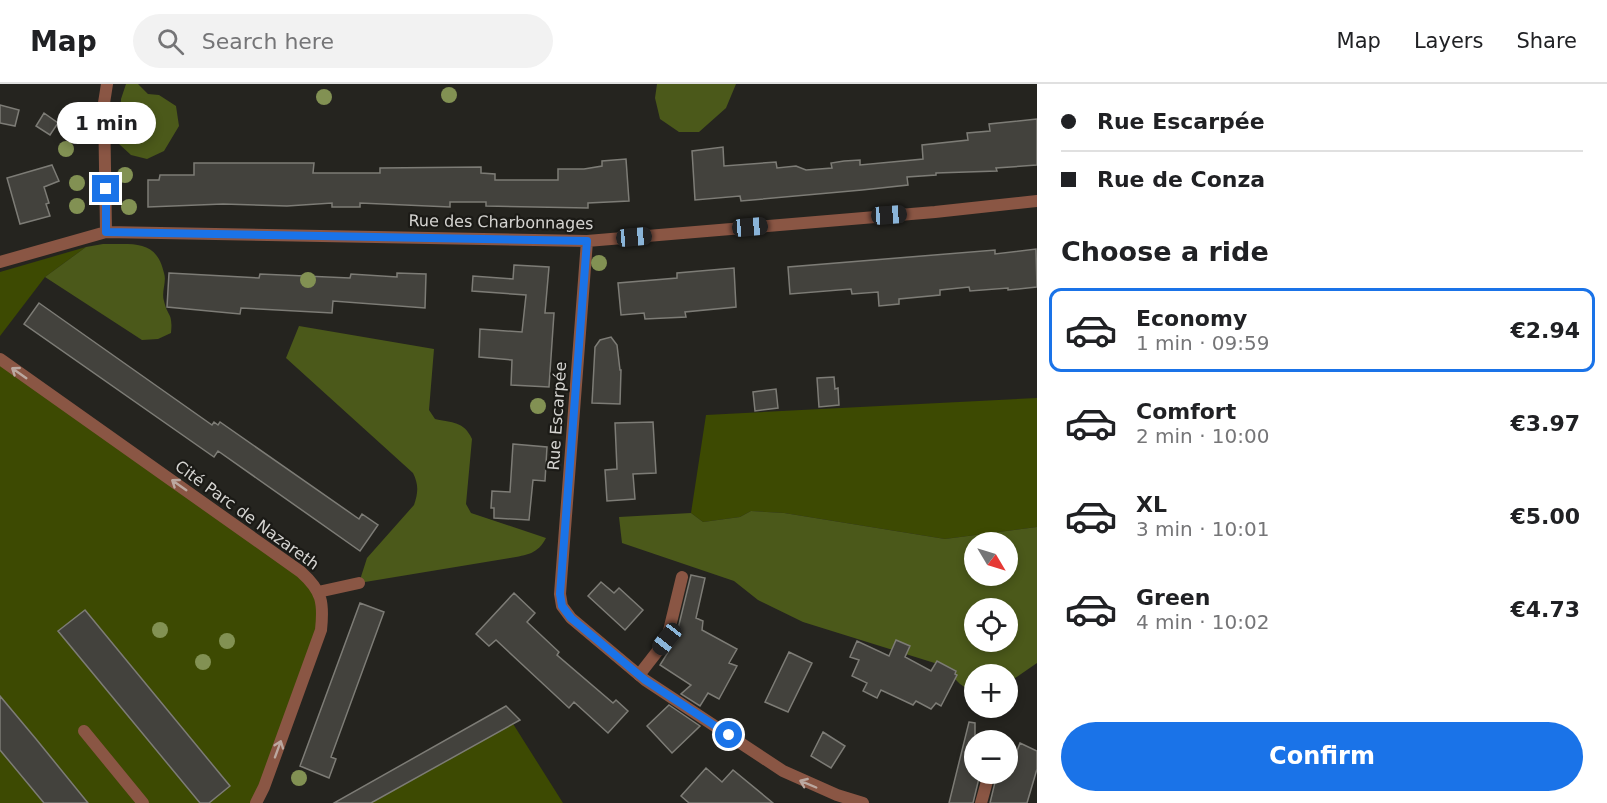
<!DOCTYPE html>
<html lang="en">
<head>
<meta charset="utf-8">
<style>
  body { margin:0; font-family:"DejaVu Sans",sans-serif; background:#f2f2f2; color:#202124; height:100vh; display:flex; flex-direction:column; font-size:22px; white-space:nowrap }
  * { box-sizing:border-box; margin:0 }
  p { font-size:20px; color:#757577 }
  .icon { flex:none; width:33px; height:33px; fill:none; stroke:currentColor; stroke-width:2; stroke-linecap:round; stroke-linejoin:round }
  .map { position:relative; flex:1; overflow:hidden }
  .sheet { display:flex; flex-direction:column; background:#fff; width:570px }
  .sheet>* { flex:none }
  .guide { display:grid; align-content:center; height:132px; padding:0 24px; background:#fff }
  .needle { width:39px; rotate:128deg }
  .buttons { position:absolute; left:964px; top:448px; display:grid; gap:12px }
  .buttons a { display:grid; place-items:center; width:54px; height:54px; border-radius:50%; background:#fff; box-shadow:0 3px 9px #0003; font-size:30px }
  .end { position:absolute; width:27px; height:27px; margin:-14px; border:8px solid #1a73e8; background:#fff; box-shadow:0 0 0 3px #fff }
  .from { border-radius:50% }
  .bubble { position:absolute; height:42px; border-radius:21px; background:#fff; box-shadow:0 3px 9px #0003; font-size:20px; font-weight:600; line-height:42px; text-align:center }
  .car { position:absolute; width:18px; height:36px; margin:-18px -9px; border-radius:8px; box-shadow:0 0 4px 2px #0007; background:linear-gradient(#222 24%,#8ab4d8 0 40%,#222 0 76%,#8ab4d8 0 86%,#222 0) }
  .guide b { display:flex; align-items:center; gap:21px; height:57px; font-size:22px }
  .guide b+b { border-top:2px solid #e0e0e0 }
  .guide i { width:15px; height:15px; background:#202124 }
  ul { padding:0; list-style:none }
  li { display:flex; align-items:center; gap:18px; height:84px; margin:0 12px 9px; padding:0 12px; border:3px solid transparent; border-radius:12px }
  li div { flex:1 }
  li b { display:block; font-size:22px }
  li em { font-style:normal; font-weight:600 }
  li.current { border-color:#1a73e8 }
  li>.icon { width:54px; height:54px; stroke-width:1.5 }
  h2 { padding:0 24px; font-size:27px; line-height:72px }
  .primary-button { display:flex; gap:12px; margin-top:auto; padding:12px 24px }
  .primary-button a { flex:1; height:69px; border-radius:36px; background:#1a73e8; color:#fff; font-size:24px; font-weight:600; line-height:69px; text-align:center }
  header { display:flex; align-items:center; gap:36px; box-sizing:border-box; height:84px; padding:0 30px; background:#fff; border-bottom:2px solid #e0e0e0 }
  header strong { font-size:28px }
  nav { display:flex; gap:33px; margin-inline-start:auto; font-size:21px }
  .search { width:420px; height:54px; background:#f2f2f2; display:flex; align-items:center; gap:15px; box-sizing:border-box; padding:0 21px; border-radius:33px; color:#757577; font-size:22px }
  main { display:flex; flex:1; min-height:0 }
  .map>svg:first-child { display:block }
  .green { fill:#3d4a02 }
  .forest { fill:#4b591a; fill-rule:evenodd }
  .building { fill:#43423d; stroke:#7d7c76; stroke-width:1.5 }
  .lines { fill:none; stroke-linecap:round; stroke-linejoin:round }
  .lane { stroke:#8a5644; stroke-width:12 }
  .street { stroke:#8a5644; stroke-width:12 }
  .tree { fill:#829153 }
  .oneway { stroke:#bba8a0 }
  .route { stroke:#1a73e8; stroke-width:8 }
  .labels { text-anchor:middle; dominant-baseline:central; stroke-width:4.5; stroke-linejoin:round; paint-order:stroke }
  .street-label { font-size:16px; fill:#d5d4d1; stroke:#1b1a16 }
</style>
</head>
<body>
<header>
<strong>Map</strong>
<div class="search"><svg class="icon" aria-label="search" viewBox="0 0 24 24"><circle cx="10" cy="10" r="6"/><path d="M15 15l6 6"/></svg>Search here</div>
<nav><a>Map</a><a>Layers</a><a>Share</a></nav>
</header>
<main>
<div class="map">
<svg width="1037" height="719" viewBox="0 0 1037 719">
  <rect width="100%" height="100%" fill="#25241f"/>
  <path class="green" d="M86,163L45,193L0,252V188Z
    M0,275L312,494L321,533L253,719H0Z
    M1037,314V443L945,455L784,429L751,427L740,433L703,438L691,429L706,331Z
    M510,635L563,719H367L497,644Z"/>
  <path class="forest" d="M126,0H138L148,10L159,11L176,22L179,42L164,67L147,75L131,71L119,60L121,15Z
    M657,0H736L726,24L699,48H679L660,35L655,14Z
    M103,160C132,161 156,154 164,189C167,198 161,208 164,217C168,234 173,228 171,249L158,255L142,256L45,193L86,163Z
    M299,242L434,265L429,326L435,335C452,339 464,337 472,355L466,420L471,429L546,454C538,470 527,471 510,474L359,499L367,474L414,421C418,409 419,401 413,389L286,274Z
    M751,427L784,429L945,455L1037,443V579L1008,599V591H975V610L960,600L941,581L803,538L758,516L734,497L622,459L619,433L691,429L703,438L740,433ZM975,459H1008V492H975ZM975,525H1008V558H975Z"/>
  <path class="building" d="M0,21L19,26L15,42L0,39Z
    M44,29L58,39L50,51L36,42Z
    M1037,35V81L996,84L997,87L936,89V91L907,93L908,101L862,106L741,117L740,112L695,116L692,67L723,63L724,82L776,78L777,84L796,82L806,86L832,84L831,79L844,77L860,76V81L923,75L922,61L968,56L967,49L990,47L989,40Z
    M626,75L629,117L588,119V124L486,122V118H450V123L360,119V123H332V119L287,122L223,120L148,123V96H159L160,91H194V79H314L313,89H380V84L481,83V89L495,90V96H558V85H584L602,82V77Z
    M52,81L59,97L44,103L49,119L46,120L50,132L20,140L7,94Z
    M1036,165L1037,203L1008,206V204L970,207L969,203L940,206V211L899,215V220L879,222L878,208L852,210L851,205L790,210L788,183L995,166V170Z
    M514,181L549,183L545,229H554L549,303L511,301L512,276L479,273L480,245L522,248L526,211L472,207L473,192L513,195Z
    M734,184L736,223L685,228L686,233L645,235L644,229L621,231L618,199L677,194V189Z
    M169,189L259,194L260,190L350,194L351,190L397,193V189L426,190L425,224L333,217L332,229L241,224L240,230L167,223Z
    M39,219L212,341L214,338L218,341L220,338L359,435L362,430L378,441L360,467L218,367L214,373L24,240Z
    M611,253L617,261L620,286H621L620,320L592,319L595,263L600,256Z
    M834,293L835,305L838,304L839,321L819,323L817,294Z
    M776,305L778,324L755,327L753,308Z
    M653,338L656,389L633,390L635,415L607,417L605,386L617,385L615,339Z
    M513,360L547,363L545,397L533,396L529,436L494,434V424H491L492,407L510,408Z
    M691,491L705,494L696,534L703,537L702,546L737,565L729,579L737,582L719,615L708,609L700,622L681,610L691,601L660,581L675,557Z
    M601,498L614,509L619,504L643,526L625,546L588,512Z
    M514,509L535,529L527,538L559,568L557,571L613,619L616,616L628,627L608,649L574,618L569,624L496,556L489,562L476,550Z
    M360,519L384,528L331,673L336,675L329,694L300,682Z
    M85,526L230,702L209,719H200L58,547Z
    M896,556L910,562L905,573L931,587L937,577L956,587L955,590L957,591L941,622L936,619L931,625L916,617L913,621L881,606L877,614L863,607L867,599L852,592L859,576L850,573L857,557L889,572Z
    M789,568L812,579L788,628L765,618Z
    M0,612L36,655L88,719H44L0,666Z
    M669,621L700,642L672,669L647,642Z
    M506,622L520,636L371,719H334Z
    M969,638L975,639V690H980L973,719H949Z
    M823,648L845,662L831,684L811,672Z
    M1020,659L1037,667V685L1027,719H990L997,690H1008V663L1017,667Z
    M706,684L722,698L733,686L773,719H689L681,712Z"/>
  <g class="lines">
    <path class="lane" d="M639,591L667,555L682,493
      M84,647L143,719
      M981,719L989,690"/>
    <path class="street" d="M106,148L104,19L107,0
      M587,157L560,510L562,522L571,534L645,596L783,687L837,711L863,719
      M0,178L106,148L587,157L935,128L1037,117
      M0,275L301,488C322,507 324,518 321,546L264,703L256,719
      M318,508L359,499"/>
  </g>
  <g class="tree">
    <circle cx="449" cy="11" r="8"/>
    <circle cx="324" cy="13" r="8"/>
    <circle cx="66" cy="65" r="8"/>
    <circle cx="125" cy="91" r="8"/>
    <circle cx="77" cy="99" r="8"/>
    <circle cx="77" cy="122" r="8"/>
    <circle cx="129" cy="123" r="8"/>
    <circle cx="599" cy="179" r="8"/>
    <circle cx="308" cy="196" r="8"/>
    <circle cx="538" cy="322" r="8"/>
    <circle cx="160" cy="546" r="8"/>
    <circle cx="227" cy="557" r="8"/>
    <circle cx="203" cy="578" r="8"/>
    <circle cx="299" cy="694" r="8"/>
  </g>
  <defs><path id="oneway-shaft" d="M-6 0H5M1.5-3L5.5 0L1.5 3" fill="none" stroke-width="1.6" stroke-linecap="round" stroke-linejoin="round" transform="scale(1.5)"/></defs>
  <g class="oneway">
    <use href="#oneway-shaft" transform="translate(19 289) rotate(-145)"/>
    <use href="#oneway-shaft" transform="translate(179 401) rotate(-145)"/>
    <use href="#oneway-shaft" transform="translate(278 665) rotate(-70)"/>
    <use href="#oneway-shaft" transform="translate(808 700) rotate(-157)"/>
  </g>
  <g class="lines">
    <path class="route" d="M106,105V148L587,157L560,510L562,522L571,534L645,596L729,651"/>
  </g>
  <g class="labels">
    <g class="street-label">
      <text transform="translate(501 138) rotate(1)">Rue des Charbonnages</text>
      <text transform="translate(557 332) rotate(-86)">Rue Escarpée</text>
      <text transform="translate(247 431) rotate(36)">Cité Parc de Nazareth</text>
    </g>
  </g>
</svg>
<div class="buttons">
<a><svg class="needle" viewBox="-14 -14 28 28"><path d="M0-13l5 13h-10z" fill="#e53935"/><path d="M0 13l5-13h-10z" fill="#757577"/></svg></a>
<a><svg class="icon" aria-label="locate" viewBox="0 0 24 24"><circle cx="12" cy="12" r="6"/><path d="M12 2v4M12 18v4M2 12h4M18 12h4"/></svg></a>
<a>+</a>
<a>−</a>
</div>
<i class="end from" style="left:729px;top:651px"></i>
<i class="end" style="left:106px;top:105px"></i>
<div class="bubble" style="left:57px;top:18px;width:99px">1 min</div>
<i class="car" style="left:889px;top:131px;rotate:86deg"></i>
<i class="car" style="left:750px;top:143px;rotate:85deg"></i>
<i class="car" style="left:634px;top:153px;rotate:85deg"></i>
<i class="car" style="left:667px;top:555px;rotate:218deg"></i>
</div>
<section class="sheet">
<div class="guide">
<b><i class="from"></i>Rue Escarpée</b>
<b><i></i>Rue de Conza</b>
</div>
<h2>Choose a ride</h2>
<ul>
<li class="current"><svg class="icon" aria-label="car" viewBox="0 0 24 24"><path d="M5 17H2v-5l4-1 3-4h7l3 4 3 1v5h-3M9 17h6M6 11h13"/><circle cx="7" cy="17" r="2"/><circle cx="17" cy="17" r="2"/></svg><div><b>Economy</b><p>1 min · 09:59</p></div><em>€2.94</em></li>
<li><svg class="icon" aria-label="car" viewBox="0 0 24 24"><path d="M5 17H2v-5l4-1 3-4h7l3 4 3 1v5h-3M9 17h6M6 11h13"/><circle cx="7" cy="17" r="2"/><circle cx="17" cy="17" r="2"/></svg><div><b>Comfort</b><p>2 min · 10:00</p></div><em>€3.97</em></li>
<li><svg class="icon" aria-label="car" viewBox="0 0 24 24"><path d="M5 17H2v-5l4-1 3-4h7l3 4 3 1v5h-3M9 17h6M6 11h13"/><circle cx="7" cy="17" r="2"/><circle cx="17" cy="17" r="2"/></svg><div><b>XL</b><p>3 min · 10:01</p></div><em>€5.00</em></li>
<li><svg class="icon" aria-label="car" viewBox="0 0 24 24"><path d="M5 17H2v-5l4-1 3-4h7l3 4 3 1v5h-3M9 17h6M6 11h13"/><circle cx="7" cy="17" r="2"/><circle cx="17" cy="17" r="2"/></svg><div><b>Green</b><p>4 min · 10:02</p></div><em>€4.73</em></li>
</ul>
<div class="primary-button"><a>Confirm</a></div>
</section>
</main>
</body>
</html>
